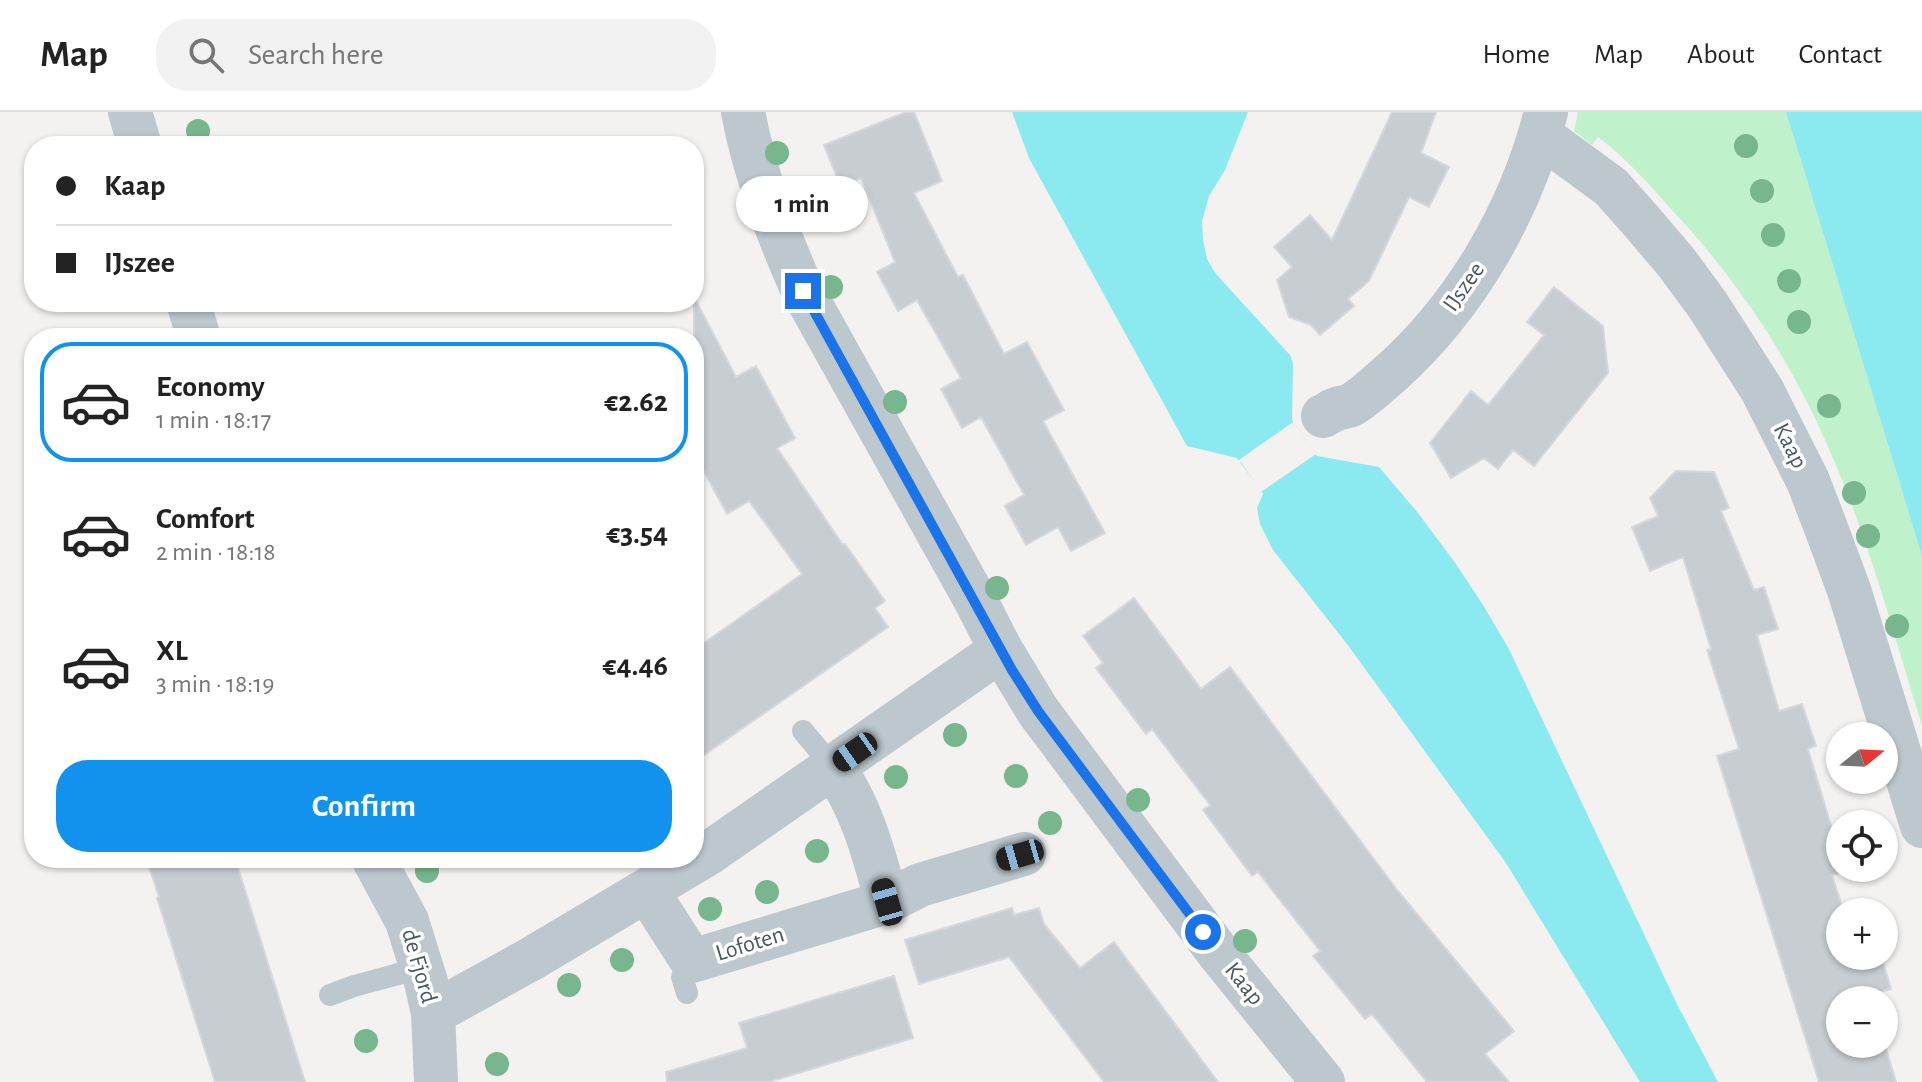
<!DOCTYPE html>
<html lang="en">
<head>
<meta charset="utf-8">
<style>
  body { margin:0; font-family:"Alegreya Sans",sans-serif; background:#f2f2f2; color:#222; height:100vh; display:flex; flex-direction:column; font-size:30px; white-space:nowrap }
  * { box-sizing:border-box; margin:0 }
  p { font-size:26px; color:#767676 }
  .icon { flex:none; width:44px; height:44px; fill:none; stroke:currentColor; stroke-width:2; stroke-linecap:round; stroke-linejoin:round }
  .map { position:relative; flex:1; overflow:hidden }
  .panel { position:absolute; left:24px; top:216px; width:680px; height:540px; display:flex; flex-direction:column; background:#fff; border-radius:32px; box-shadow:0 2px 6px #0004 }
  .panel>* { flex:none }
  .top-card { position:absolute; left:24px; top:24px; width:680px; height:176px; border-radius:32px; box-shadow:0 2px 6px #0004; display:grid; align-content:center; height:176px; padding:0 32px; background:#fff }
  .needle { width:52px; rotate:72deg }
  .buttons { position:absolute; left:1826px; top:610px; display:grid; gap:16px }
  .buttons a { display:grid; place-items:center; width:72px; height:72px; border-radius:50%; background:#fff; box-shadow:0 2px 6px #0004; font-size:40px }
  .end { position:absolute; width:36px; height:36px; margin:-18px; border:10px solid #1a73e8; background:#fff; box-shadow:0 0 0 4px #fff }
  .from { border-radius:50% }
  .bubble { position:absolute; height:56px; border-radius:28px; background:#fff; box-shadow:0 2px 6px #0004; font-size:26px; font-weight:700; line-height:56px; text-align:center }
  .car { position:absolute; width:24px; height:48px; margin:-24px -12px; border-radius:10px; box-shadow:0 0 6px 2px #0007; background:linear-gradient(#222 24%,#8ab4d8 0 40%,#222 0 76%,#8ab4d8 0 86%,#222 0) }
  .top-card b { display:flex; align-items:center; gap:28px; height:76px; font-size:30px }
  .top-card b+b { border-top:2px solid #e0e0e0 }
  .top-card i { width:20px; height:20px; background:#222 }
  ul { padding:14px 0 0; list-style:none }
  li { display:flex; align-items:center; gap:24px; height:120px; margin:0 16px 12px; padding:0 16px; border:4px solid transparent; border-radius:32px }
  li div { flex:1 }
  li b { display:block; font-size:30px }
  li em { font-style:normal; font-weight:700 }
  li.selected { border-color:#1192ee }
  li>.icon { width:72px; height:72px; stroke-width:1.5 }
  .action { display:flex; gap:16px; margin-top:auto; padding:16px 32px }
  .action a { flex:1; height:92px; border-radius:32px; background:#1192ee; color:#fff; font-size:32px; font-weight:700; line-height:92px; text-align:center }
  header { display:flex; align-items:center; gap:48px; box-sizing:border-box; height:112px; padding:0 40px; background:#fff; border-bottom:2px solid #e0e0e0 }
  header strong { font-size:38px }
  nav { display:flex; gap:44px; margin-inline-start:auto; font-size:28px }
  .search { width:560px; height:72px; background:#f2f2f2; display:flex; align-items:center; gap:20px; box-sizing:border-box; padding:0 28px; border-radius:32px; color:#767676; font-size:30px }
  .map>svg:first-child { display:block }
  .green { fill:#bff2cb }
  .water { fill:#8aeaf0 }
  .pier { fill:#f4f1f1 }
  .building { fill:#c8cdd1; stroke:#d5d8dd; stroke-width:2 }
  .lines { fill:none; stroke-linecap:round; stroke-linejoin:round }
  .service { stroke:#bcc8ce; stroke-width:22 }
  .minor { stroke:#bcc8ce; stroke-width:44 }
  .tree { fill:#78b68d }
  .route { stroke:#1a73e8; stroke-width:10 }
  .labels { text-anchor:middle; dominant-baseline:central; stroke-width:7; stroke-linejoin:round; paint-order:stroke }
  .street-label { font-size:24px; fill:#485860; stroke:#fff }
</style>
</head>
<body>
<header>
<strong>Map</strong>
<div class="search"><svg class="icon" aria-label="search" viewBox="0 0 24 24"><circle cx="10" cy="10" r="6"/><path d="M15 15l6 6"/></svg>Search here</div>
<nav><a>Home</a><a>Map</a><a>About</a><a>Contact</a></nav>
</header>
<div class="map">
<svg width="1922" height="970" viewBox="0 0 1922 970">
  <rect width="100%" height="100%" fill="#f4f1f1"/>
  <path class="green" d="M1578,0H1786L1922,444V614C1894,524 1870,431 1832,344C1794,253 1739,169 1671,97C1648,71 1626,46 1598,25L1592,33L1574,19Z"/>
  <path class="water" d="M1012,0H1248L1225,58L1209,84L1202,109L1203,128L1207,147L1215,161L1290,243L1293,251L1292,308L1317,344L1379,355L1418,401L1456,452L1483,493L1509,537L1677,892L1718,970H1640L1506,751L1347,532L1273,438L1260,412L1257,396L1263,382L1237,346L1187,334L1029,46Z
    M1786,0H1922V444Z"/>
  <path class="pier" d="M1296,308L1295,312L1311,335L1315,340H1319L1258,382L1260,379L1241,350L1237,352L1236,350Z"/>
  <path class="building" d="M906,0H914L942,69L914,81L958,165L963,163L1004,242L1027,230L1064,298L1043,309L1105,421L1071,439L1058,415L1026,433L1005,394L1024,383L981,305L962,316L941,277L961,266L917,188L898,199L877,160L895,150L861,66L841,75L824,33Z
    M1392,0H1436L1421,41L1449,55L1429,95L1409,85L1369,169L1348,187L1354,194L1320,223L1311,213L1289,205L1277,168L1292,155L1274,135L1310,103L1332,128Z
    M1554,175L1603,214L1608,261L1534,354L1513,338L1498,357L1484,346L1451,366L1430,331L1471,279L1488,293L1544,223L1527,210Z
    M694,185L736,265L756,254L795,326L777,336L843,433L845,432L885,489L875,496L888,515L694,650V538L802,462L749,389L727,402L694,341Z
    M1676,359L1714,360L1729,396L1721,399L1754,478L1764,475L1778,517L1757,523L1779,599L1802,592L1816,634L1808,637L1832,717L1840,714V761L1832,763L1844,800H1840V844H1881L1891,877L1870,883L1871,888H1840V932H1884V930L1896,970H1819L1717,644L1739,637L1707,538L1711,537L1683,445L1650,459L1632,415L1658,404L1650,386Z
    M1134,486L1201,577L1230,555L1398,779L1514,919L1485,942L1509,970H1427L1372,902L1365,907L1313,844L1320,839L1258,760L1252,764L1203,698L1210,693L1152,617L1146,622L1096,556L1103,551L1083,524Z
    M146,746H235L305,970H215L157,786L159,785Z
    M1012,796L1014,803L1039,796L1044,812L1080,856L1114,830L1218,970H1104L1009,845L919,872L905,828Z
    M894,864L913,926L769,970H667L666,960L747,936L739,911Z"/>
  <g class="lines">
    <path class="service" d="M803,619L833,655
      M687,881L682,865L692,849
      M330,883L354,874L395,863L421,854"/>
    <path class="minor" d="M130,0L140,34
      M743,0C755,63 777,120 803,179L976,489L1001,538L1038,599L1221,844L1323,970
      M1540,23L1611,75L1642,110L1676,150L1707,192L1762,278L1808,369L1826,416L1849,478L1922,714
      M188,190L199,226
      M1323,304C1327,302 1330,300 1334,298C1339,295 1346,296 1351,293C1365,285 1378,272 1390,262C1466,194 1521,99 1546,0
      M833,655C862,695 874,743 887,790
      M373,746L407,809L426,870L433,901L436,970
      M647,779L692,849L887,790L920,773L1024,742
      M433,901L531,847L709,741L1001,538"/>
  </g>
  <g class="tree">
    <circle cx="198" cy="19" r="12"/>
    <circle cx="1746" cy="34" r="12"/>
    <circle cx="777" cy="41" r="12"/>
    <circle cx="1762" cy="79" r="12"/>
    <circle cx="1773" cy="123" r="12"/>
    <circle cx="1789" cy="169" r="12"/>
    <circle cx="831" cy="175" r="12"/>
    <circle cx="1799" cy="210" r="12"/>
    <circle cx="895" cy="290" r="12"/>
    <circle cx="1829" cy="294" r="12"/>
    <circle cx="1854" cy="381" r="12"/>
    <circle cx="1868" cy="424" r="12"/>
    <circle cx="997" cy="476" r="12"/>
    <circle cx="1897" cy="514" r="12"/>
    <circle cx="955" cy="623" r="12"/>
    <circle cx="1016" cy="664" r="12"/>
    <circle cx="896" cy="665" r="12"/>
    <circle cx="1138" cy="688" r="12"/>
    <circle cx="1050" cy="711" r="12"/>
    <circle cx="817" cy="739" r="12"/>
    <circle cx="427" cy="759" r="12"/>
    <circle cx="767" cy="780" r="12"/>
    <circle cx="710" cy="797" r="12"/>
    <circle cx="1245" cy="829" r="12"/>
    <circle cx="622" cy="848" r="12"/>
    <circle cx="569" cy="873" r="12"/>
    <circle cx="366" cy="929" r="12"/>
    <circle cx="497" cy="952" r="12"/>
  </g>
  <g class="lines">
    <path class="route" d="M803,179L1012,558L1038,599L1203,820"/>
  </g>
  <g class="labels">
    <g class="street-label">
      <text transform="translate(1464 175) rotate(-55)">IJszee</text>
      <text transform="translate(1790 334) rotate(63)">Kaap</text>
      <text transform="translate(750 832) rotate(-17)">Lofoten</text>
      <text transform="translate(419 854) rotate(74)">de Fjord</text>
      <text transform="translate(1244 872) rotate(51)">Kaap</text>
    </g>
  </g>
</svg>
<div class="buttons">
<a><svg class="needle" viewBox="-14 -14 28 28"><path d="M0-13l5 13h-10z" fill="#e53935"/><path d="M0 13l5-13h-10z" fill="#767676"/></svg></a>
<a><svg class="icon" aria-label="locate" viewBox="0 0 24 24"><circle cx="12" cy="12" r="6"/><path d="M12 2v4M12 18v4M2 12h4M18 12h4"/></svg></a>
<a>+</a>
<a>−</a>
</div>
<i class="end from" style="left:1203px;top:820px"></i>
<i class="end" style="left:803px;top:179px"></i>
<div class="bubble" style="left:736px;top:64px;width:132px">1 min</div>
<i class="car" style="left:855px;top:640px;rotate:235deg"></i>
<i class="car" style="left:1020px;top:743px;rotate:254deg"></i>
<i class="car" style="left:887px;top:790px;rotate:344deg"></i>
<div class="top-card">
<b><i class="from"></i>Kaap</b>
<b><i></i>IJszee</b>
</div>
<section class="panel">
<ul>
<li class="selected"><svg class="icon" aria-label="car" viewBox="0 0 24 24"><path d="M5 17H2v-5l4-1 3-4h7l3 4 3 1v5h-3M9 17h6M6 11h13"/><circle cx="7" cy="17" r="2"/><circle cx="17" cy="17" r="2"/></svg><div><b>Economy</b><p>1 min · 18:17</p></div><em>€2.62</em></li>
<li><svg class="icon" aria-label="car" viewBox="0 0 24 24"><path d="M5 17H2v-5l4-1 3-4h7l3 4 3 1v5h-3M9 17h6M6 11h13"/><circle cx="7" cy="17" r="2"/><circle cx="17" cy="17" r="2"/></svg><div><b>Comfort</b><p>2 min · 18:18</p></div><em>€3.54</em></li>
<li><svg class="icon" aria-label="car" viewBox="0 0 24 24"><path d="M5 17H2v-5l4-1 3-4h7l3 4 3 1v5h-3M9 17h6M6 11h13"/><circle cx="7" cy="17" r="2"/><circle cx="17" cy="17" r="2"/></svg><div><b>XL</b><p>3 min · 18:19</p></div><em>€4.46</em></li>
</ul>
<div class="action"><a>Confirm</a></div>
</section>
</div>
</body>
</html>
